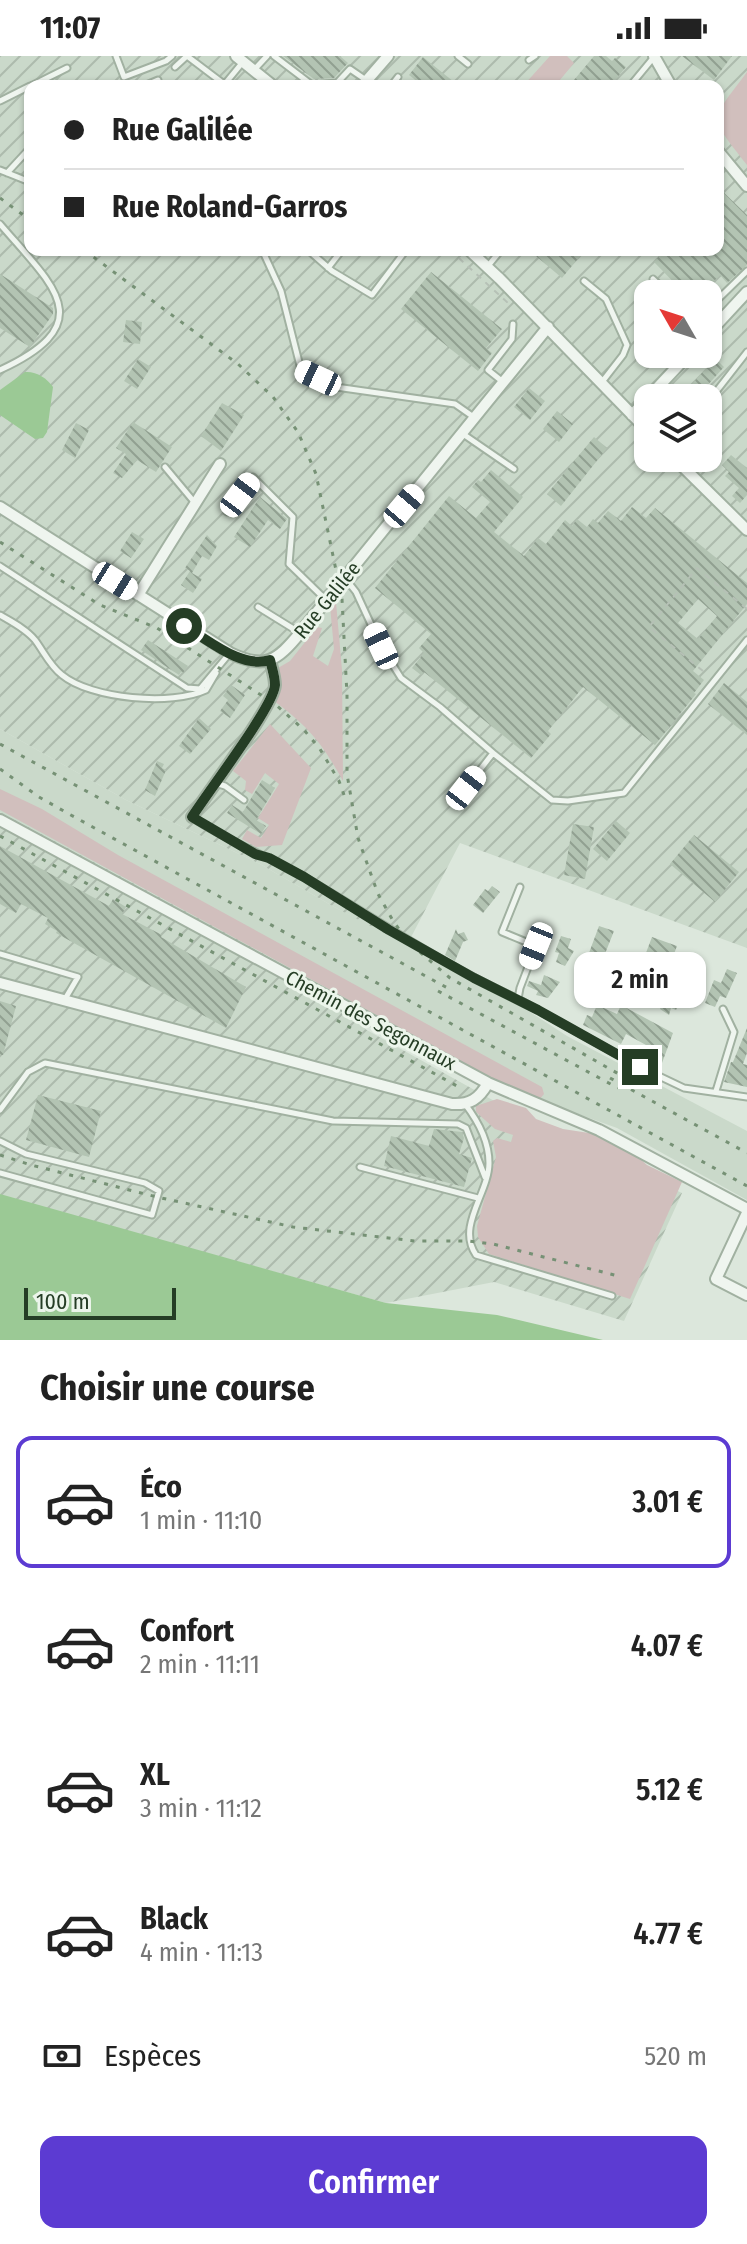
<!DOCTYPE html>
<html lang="fr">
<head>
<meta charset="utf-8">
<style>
  body { margin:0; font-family:"Fira Sans Condensed",sans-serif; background:#f6f6f6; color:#222; height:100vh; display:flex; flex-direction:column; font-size:30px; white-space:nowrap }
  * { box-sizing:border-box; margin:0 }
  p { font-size:26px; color:#767676 }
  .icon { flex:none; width:44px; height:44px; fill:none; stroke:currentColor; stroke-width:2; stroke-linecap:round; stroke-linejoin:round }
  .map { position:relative; height:1284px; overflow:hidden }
  .details { display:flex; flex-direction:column; background:#fff; flex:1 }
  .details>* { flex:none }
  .banner { position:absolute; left:24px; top:24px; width:700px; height:176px; border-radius:16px; box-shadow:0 2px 6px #0004; display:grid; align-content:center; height:176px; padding:0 40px; background:#fff }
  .needle { width:52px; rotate:309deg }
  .fabs { position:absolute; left:634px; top:224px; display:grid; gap:16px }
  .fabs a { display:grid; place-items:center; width:88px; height:88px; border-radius:16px; background:#fff; box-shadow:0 2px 6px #0004; font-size:40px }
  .scale { position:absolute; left:24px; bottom:20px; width:152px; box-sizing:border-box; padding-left:8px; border:4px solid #253d25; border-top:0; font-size:22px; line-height:28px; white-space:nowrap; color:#253d25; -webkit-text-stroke:6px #ecf5eb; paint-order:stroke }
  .end { position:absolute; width:36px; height:36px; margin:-18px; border:10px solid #253d25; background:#fff; box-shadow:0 0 0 4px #fff }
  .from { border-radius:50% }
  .bubble { position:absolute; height:56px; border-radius:16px; background:#fff; box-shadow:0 2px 6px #0004; font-size:26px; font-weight:600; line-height:56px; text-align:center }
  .car { position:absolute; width:24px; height:48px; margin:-24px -12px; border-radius:10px; box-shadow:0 0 6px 2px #0007; background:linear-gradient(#fff 24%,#345 0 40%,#fff 0 76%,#345 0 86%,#fff 0) }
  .banner b { display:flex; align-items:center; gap:28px; height:76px; font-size:30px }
  .banner b+b { border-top:2px solid #e0e0e0 }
  .banner i { width:20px; height:20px; background:#222 }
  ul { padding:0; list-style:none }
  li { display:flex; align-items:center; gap:24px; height:132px; margin:0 16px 12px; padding:0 24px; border:4px solid transparent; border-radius:16px }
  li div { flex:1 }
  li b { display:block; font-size:30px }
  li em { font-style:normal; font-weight:600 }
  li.on { border-color:#5c3bd2 }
  li>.icon { width:72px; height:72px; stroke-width:1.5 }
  h2 { padding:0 40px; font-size:36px; line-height:96px }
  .pay { display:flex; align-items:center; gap:20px; height:88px; padding:0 40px; font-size:30px }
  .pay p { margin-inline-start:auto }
  .action { display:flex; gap:16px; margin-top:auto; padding:16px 40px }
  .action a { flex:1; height:92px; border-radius:16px; background:#5c3bd2; color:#fff; font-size:32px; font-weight:600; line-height:92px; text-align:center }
  .status { display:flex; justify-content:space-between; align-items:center; height:56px; padding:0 40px; background:#fff; direction:ltr }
  .status svg { height:22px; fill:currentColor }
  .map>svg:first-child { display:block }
  .built { fill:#cad9ca }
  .industrial { fill:url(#industrial-furrows); fill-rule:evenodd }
  .grass { fill:#d1bfbd }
  .water { fill:#9bc995 }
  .building { fill:url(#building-back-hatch); fill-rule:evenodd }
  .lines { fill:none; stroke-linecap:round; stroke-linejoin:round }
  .lane-casing { stroke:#a1b1a1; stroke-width:9 }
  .street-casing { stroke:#a1b1a1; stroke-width:14 }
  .path { stroke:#b6c1b6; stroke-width:2; stroke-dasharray:6 6; stroke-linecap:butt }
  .lane { stroke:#eff5ef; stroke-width:5 }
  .street { stroke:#eff5ef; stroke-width:10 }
  .rail { stroke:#769175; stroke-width:3; stroke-dasharray:4 8; stroke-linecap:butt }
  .route { stroke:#253d25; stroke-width:10 }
  .labels { text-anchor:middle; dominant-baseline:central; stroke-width:6; stroke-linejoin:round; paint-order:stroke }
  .street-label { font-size:20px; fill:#253d25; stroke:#ecf5eb }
</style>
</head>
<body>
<div class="status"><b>11:07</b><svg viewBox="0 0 49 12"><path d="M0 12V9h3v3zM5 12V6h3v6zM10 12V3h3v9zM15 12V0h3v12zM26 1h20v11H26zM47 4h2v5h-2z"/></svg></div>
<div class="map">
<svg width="747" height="1284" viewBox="0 0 747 1284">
  <defs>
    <pattern id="industrial-furrows" width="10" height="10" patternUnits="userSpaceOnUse" patternTransform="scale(2)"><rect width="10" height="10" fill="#cad9ca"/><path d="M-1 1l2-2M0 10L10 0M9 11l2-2" fill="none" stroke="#adbbad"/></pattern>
    <pattern id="building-back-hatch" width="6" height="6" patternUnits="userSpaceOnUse" patternTransform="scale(2)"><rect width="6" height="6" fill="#b3c4b3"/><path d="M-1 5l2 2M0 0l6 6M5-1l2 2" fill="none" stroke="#91a091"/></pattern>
  </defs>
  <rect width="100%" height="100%" fill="#dce7dc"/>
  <path class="built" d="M0,673L126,744L260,808L336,852L426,897L477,929L524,952L567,980L747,1075V1144L617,1072L520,1037L404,977L236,882L0,756Z"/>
  <path class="industrial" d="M0,0H747V892L460,787L407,889L336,852L260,808L126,744L0,673ZM30,30H718V194H30ZM648,238H708V298H648ZM648,342H708V402H648Z
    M0,756L236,882L371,959L365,973L530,1065L682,1137L624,1265L494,1226L386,1247L2,1140L0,1138Z"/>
  <path class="grass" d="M550,0H567L574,7L555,30H523Z
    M747,16V109C708,59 709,67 747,16Z
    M336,546L342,614L343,725C322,687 309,671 274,645L280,633L278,612L290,605L317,571L322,572L313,600L328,610L334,593L330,550Z
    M270,668L311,712L282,789L256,791L242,783L247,774L261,782L269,769L258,762L279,728L265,717L252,738L245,734L246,725L233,715Z
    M0,733L42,753L118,799L542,1031L544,1038L539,1044L492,1022L0,754Z
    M497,1043L526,1052L536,1063L563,1073L602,1079L628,1092L647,1109L682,1126L630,1243L508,1204L489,1198L478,1181L477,1170L496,1101L493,1085L497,1082L511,1086L513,1079L495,1073L476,1056V1050Z"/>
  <path class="water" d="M25,316C36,315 47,322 53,331L47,376L43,382L35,383L0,359V334Z
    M0,1138L386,1247L497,1259L603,1284H0Z"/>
  <path class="building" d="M283,0H340L348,7L334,22L314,23Z
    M594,0H606L612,5L615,2L626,11L610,30H569Z
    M682,0H732L714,24Z
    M423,1L459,30H423L409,19Z
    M718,131L747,159V209L727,227L720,219L701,238H685L654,206L665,194H718Z
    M529,194H585L562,222Z
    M431,216L502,273L486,292L492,297L478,315L401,253Z
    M0,218L53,252V258L30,291L0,272Z
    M126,264L142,266L140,288L123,286Z
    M715,302L724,311L696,342H680Z
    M138,303L151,311L137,333L124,325Z
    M529,332L545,345L530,364L514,351Z
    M222,347L244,359L221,395L201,380Z
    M557,355L573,368L559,386L543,373Z
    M133,366L172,391L156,416L137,404L122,422L113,417L126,398L116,392Z
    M76,367L89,374L75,402L62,394Z
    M594,381L607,392L561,450L547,438Z
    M731,399L747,412V439L740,447L732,440L739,432L725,420L729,416L722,409Z
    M491,414L523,441L494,476L524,500L538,482L546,488L565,464L572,470L577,463L587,471L593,463L598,467L608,455L621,465L632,451L646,462L655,452L747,527V548L693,615L704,624L694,637L696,638L655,689L583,631L548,675L551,678L531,702L424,616L421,619L412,612L424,597L419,592L431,578L375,532L449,440L476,462L490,446L472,431L478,424L481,426ZM698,543L717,560L698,583L678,567Z
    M260,441L287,463L280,473L268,464L250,491L234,481Z
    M132,476L144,483L131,502L120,495Z
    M207,479L217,490L209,504L202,500L192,517L202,523L193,537L181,529L190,515L185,512Z
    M148,584L188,610L183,617L181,616L179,619L141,594Z
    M724,627L747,646V679L708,648Z
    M231,629L245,639L230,662L220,655L228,644L223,640Z
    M199,662L211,673L190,698L179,690Z
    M157,705L164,708L162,712L166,714L155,740L145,734Z
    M262,724L275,732L256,764L266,770L261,778L227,757L232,749L243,756Z
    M616,765L630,777L607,805L593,793Z
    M573,768L594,771L585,823L564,819Z
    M694,779L739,816L715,846L670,808Z
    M0,790L109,850L113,843L126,851L122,858L162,879L161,881L246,931L226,972L56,877L57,875L45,868L48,862L21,848L16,857L0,848Z
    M492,830L500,836L483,857L473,849L485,833L488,835Z
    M599,870L614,875L597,918L583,913Z
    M456,873L458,878L464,876L468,884L463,886L455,905L445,899Z
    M561,880L571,883L568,892L574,895L565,910L556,906L559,897L555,896Z
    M652,881L677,890L672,903L656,897L653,905L644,902Z
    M681,907L692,910V916L676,954L671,952L669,959L660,953L666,935L671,937Z
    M727,913L737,917L726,942L720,940L715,951L705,947L714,924L721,927Z
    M544,919L560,926L548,942L536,939L538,935L527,930L529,925L541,929Z
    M0,945L16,950L3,999H0Z
    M597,949L617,958L621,949L673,977L662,1007L644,1001L646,989L626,978L621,988L583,969L587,959L592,961Z
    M747,972V997L743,1008L747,1009V1031L724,1026L731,1006H733Z
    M38,1039L101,1055L89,1101L26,1084Z
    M434,1073L462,1076L464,1082L459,1098L472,1102L464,1131L384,1110L391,1080L429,1090Z"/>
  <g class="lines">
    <g class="lane-casing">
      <path id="lane" d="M116,0L124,21L166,5L172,0
        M274,0L312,29L337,27L350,13L366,24
        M458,0L468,8
        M529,4L535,0
        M175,11L187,0L224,28
        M254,14L267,0
        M224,29L242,7
        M31,30L67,12
        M144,30L158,24
        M391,30L398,21
        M630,30L654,1
        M0,45L30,30
        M0,114L30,126
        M7,117L30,92
        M0,168C53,230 102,267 0,314
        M268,194L264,198L281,235L301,314L336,331L455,348L475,362
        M308,194L332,215L372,239L406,194
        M488,210L501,194
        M328,212L342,194
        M653,223L669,238
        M584,225L606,243L627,289L623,299L602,326
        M708,253L747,215
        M503,326L488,314L512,283L513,268
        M708,346L747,296
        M463,378L514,413
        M165,411L195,447
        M227,456L253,421L293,461L289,508L326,544
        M0,510L187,632L200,633L229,598
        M345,522L356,536L381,590L401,622L440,651L493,697L466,732
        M258,551L300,577
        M0,559C12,566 26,573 35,584C44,596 50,610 62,619C91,643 172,650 206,634L216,617
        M493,697L552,744L568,745L624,737L747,584
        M215,727L225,730L244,744
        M193,762C227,785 265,799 301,819C373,861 442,908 518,943L520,932L536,890L502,876L520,831
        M0,898L78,921L65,943
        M518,943L640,1011L684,1032L747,1041
        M716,1035L734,976L723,953
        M465,1048C478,1065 489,1086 489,1107C489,1137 456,1170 476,1199L612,1240
        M0,1054L28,1016L45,1007L333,1065L458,1068L466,1072L485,1121
        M0,1085L26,1098L145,1127L159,1135L152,1159L0,1117
        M360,1111L478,1142"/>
    </g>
    <g class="street-casing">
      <path id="street" d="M236,0L273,30
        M654,0L671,30
        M362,30L388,0
        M718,95L747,130
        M469,194L500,223L648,375
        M708,278L747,236
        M632,359L689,298
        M674,402L747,474
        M0,451L230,597C265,614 277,605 300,577L548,271
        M138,539L220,408
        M192,761C207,737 274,650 275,629C275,622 272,612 270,604
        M0,764L488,1027L599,1074L747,1153
        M0,927L452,1048C470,1049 479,1043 488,1027
        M747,1157L716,1223L747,1239"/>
    </g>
    <path class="path" d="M450,194L508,247
      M703,615L649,571L697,512L747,553"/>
    <use href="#lane" class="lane"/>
    <use href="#street" class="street"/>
    <path class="rail" d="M0,142L30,164
      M84,194L238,308L273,341L298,376L316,418L342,543L347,639V718L358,782L378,838L392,863L407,885L450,922L624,1021
      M0,486L100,549L157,572L275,648L304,674L320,693L339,725L344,739
      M0,688L453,935
      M0,713L39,741L69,758L747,1130
      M0,780L457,1030
      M438,935L618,1032
      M610,1022L747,1097
      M0,1099L31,1109L157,1141L293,1171L415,1185H469L493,1188L618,1220"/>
  </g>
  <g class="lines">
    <path class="route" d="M184,570C209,584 241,613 270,604C272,612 275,621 275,629C274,650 207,737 192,761L255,798L269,802L304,821L389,874L474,922L538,954L640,1011"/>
  </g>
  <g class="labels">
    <g class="street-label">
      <text transform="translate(327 544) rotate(-51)">Rue Galilée</text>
      <text transform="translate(371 964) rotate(28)">Chemin des Segonnaux</text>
    </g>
  </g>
</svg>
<div class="fabs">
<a><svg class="needle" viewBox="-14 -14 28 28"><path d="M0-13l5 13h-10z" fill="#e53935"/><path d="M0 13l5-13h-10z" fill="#767676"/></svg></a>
<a><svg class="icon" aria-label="layers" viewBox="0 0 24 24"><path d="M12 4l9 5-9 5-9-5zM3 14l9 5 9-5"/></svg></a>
</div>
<div class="scale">100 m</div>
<i class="end from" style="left:184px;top:570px"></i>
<i class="end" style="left:640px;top:1011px"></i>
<div class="bubble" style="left:574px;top:896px;width:132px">2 min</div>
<i class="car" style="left:318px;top:322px;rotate:295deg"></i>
<i class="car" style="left:240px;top:439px;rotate:37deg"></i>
<i class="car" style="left:404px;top:450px;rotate:40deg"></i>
<i class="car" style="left:115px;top:525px;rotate:122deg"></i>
<i class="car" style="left:381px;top:590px;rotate:335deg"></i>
<i class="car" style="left:466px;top:732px;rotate:38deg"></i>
<i class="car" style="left:536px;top:890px;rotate:202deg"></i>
<div class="banner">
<b><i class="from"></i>Rue Galilée</b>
<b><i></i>Rue Roland-Garros</b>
</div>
</div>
<section class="details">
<h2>Choisir une course</h2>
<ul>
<li class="on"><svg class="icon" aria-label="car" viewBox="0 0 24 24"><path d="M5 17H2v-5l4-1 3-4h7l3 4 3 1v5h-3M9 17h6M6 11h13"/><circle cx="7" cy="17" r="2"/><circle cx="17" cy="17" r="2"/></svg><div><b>Éco</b><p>1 min · 11:10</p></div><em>3.01 €</em></li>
<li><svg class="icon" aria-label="car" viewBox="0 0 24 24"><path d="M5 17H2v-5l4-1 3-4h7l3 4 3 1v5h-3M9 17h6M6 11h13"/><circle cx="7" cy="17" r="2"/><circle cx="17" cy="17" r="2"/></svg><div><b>Confort</b><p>2 min · 11:11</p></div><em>4.07 €</em></li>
<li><svg class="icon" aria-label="car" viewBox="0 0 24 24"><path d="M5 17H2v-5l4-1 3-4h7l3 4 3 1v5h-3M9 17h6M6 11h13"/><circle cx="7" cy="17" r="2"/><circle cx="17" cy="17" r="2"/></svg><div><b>XL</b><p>3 min · 11:12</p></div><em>5.12 €</em></li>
<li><svg class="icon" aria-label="car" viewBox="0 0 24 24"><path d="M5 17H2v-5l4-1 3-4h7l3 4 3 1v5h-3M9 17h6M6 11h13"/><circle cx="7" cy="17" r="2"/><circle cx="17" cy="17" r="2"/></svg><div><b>Black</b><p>4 min · 11:13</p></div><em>4.77 €</em></li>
</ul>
<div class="pay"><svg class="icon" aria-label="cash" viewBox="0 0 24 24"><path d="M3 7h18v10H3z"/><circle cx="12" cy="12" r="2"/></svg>Espèces<p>520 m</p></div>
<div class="action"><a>Confirmer</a></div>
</section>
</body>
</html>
